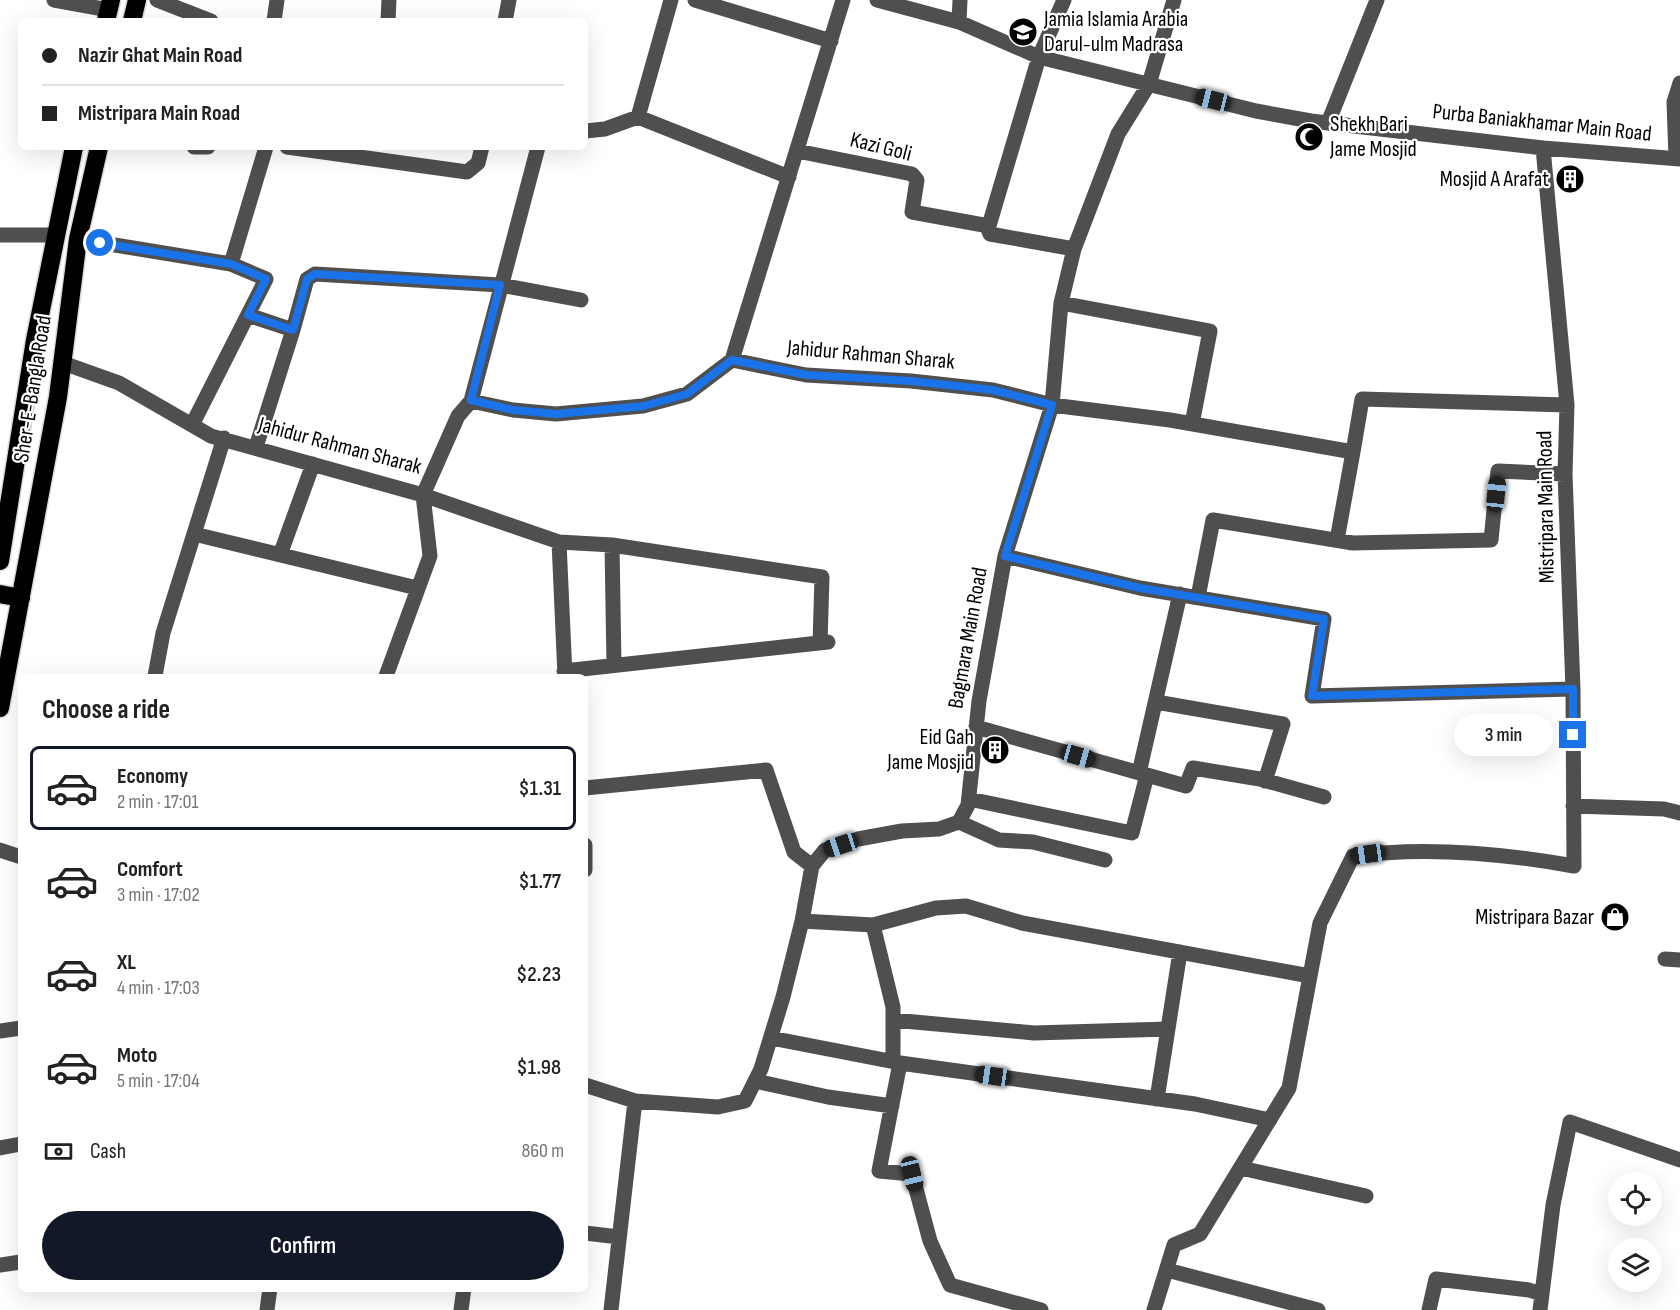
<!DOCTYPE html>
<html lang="en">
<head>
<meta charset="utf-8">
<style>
  body { margin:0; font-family:"Sofia Sans Condensed",sans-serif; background:#f2f2f2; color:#222; height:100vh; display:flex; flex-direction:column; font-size:22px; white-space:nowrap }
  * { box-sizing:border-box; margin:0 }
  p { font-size:20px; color:#767676 }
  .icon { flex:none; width:33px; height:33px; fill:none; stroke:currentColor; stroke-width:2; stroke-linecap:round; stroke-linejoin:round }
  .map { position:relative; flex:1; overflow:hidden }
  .side { position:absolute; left:18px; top:674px; width:570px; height:618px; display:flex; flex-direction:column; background:#fff; border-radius:9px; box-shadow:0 6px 24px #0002 }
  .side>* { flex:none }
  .hud { position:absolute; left:18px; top:18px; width:570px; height:132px; border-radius:9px; box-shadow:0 6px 24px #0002; display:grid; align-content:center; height:132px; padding:0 24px; background:#fff }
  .tools { position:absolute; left:1608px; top:1172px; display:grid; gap:12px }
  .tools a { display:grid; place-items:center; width:54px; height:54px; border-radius:50%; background:#fff; box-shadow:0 6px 24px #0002; font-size:30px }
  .end { position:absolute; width:27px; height:27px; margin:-14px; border:8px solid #1a73e8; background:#fff; box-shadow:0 0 0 3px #fff }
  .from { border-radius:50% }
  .bubble { position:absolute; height:42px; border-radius:21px; background:#fff; box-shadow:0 6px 24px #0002; font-size:20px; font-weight:600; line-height:42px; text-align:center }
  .car { position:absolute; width:18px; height:36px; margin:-18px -9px; border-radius:8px; box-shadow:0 0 4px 2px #0007; background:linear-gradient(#222 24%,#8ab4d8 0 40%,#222 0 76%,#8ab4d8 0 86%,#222 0) }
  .hud b { display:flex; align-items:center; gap:21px; height:57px; font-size:22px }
  .hud b+b { border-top:2px solid #e0e0e0 }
  .hud i { width:15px; height:15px; background:#222 }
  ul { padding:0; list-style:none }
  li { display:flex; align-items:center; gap:18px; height:84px; margin:0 12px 9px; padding:0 12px; border:3px solid transparent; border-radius:9px }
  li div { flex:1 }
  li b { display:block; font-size:22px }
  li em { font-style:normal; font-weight:600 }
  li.on { border-color:#111827 }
  li>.icon { width:54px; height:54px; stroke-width:1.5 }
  h2 { padding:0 24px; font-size:27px; line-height:72px }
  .pay { display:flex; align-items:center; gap:15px; height:66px; padding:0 24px; font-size:22px }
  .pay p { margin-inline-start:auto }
  .primary-button { display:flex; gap:12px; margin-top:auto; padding:12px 24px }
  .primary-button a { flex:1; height:69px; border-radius:36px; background:#111827; color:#fff; font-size:24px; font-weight:600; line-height:69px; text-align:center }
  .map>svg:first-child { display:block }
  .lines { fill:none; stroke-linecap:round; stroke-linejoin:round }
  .highway-casing { stroke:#dbdbdb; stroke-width:21 }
  .minor { stroke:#4f4f4f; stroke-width:15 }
  .highway { stroke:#000; stroke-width:18 }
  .route { stroke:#1a73e8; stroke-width:8 }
  .labels { text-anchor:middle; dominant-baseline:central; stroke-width:4.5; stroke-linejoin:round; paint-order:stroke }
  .poi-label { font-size:22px; fill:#000; stroke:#fff; text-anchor:end }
  .street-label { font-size:22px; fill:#000; stroke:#fff }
</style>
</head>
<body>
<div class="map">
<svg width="1680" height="1310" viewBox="0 0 1680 1310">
  <rect width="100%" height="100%" fill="#fff"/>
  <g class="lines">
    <g class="highway-casing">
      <path id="highway" d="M106,21L111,0
        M132,21L137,0
        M0,561L35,340L74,147
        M0,594L21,598
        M0,708L58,397L78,239L99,147"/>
    </g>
    <path class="minor" d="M54,0L109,10
      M157,0L211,21
      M695,0L831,41
      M877,0L959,22L1039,57L1256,111L1311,121L1543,148L1680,159
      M1064,0L1039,57L988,229L990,234L1074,249
      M274,21L277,0
      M388,21L389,0
      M505,21L509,0
      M959,22L960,0
      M638,117L671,0
      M1328,123L1377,0
      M585,131L605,129L638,117L789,177
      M194,147H208
      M287,147L467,172L478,163L482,147
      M797,151L912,174L917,180L912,212L989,226
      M1676,158L1674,102L1680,83
      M0,235H56
      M78,239L231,264L266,147
      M1061,303L1210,331L1192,424
      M248,315L293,330L256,447
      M293,330L307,279L315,274L500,285L581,300
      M732,360L843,0
      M63,363L119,383L211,436L423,495L559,542L565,676
      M471,401L538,147
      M192,425L266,279L231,264
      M194,534L417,588
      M1337,540L1353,452
      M559,542L612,545L822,577L820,643
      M612,545L614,665
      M280,555L313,464
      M1005,556L1140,588L1324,619L1312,696L1573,689
      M1198,597L1213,520L1353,543L1491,540L1498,471L1565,474
      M564,671L828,642
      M155,676L163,633L224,438
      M386,676L430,556L423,495L458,416L471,401L513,410L556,414L643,406L687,394L732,360L806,375L911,381L993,390L1052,405L1170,420L1353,452L1362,399L1567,405
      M1156,702L1283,724L1265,781
      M976,727L1186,786L1193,768L1260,779L1324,797
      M1139,773L1180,594
      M585,788L766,770L794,852L812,866
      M969,799L1132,833L1147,775
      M1573,806L1664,809L1680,813
      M959,822L999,840L1033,842L1105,860
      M585,845V870
      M0,850L21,857
      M802,921L873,925L893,1007V1061
      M873,925L936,908L966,906L1022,923L1310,976
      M1665,959L1680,960
      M893,1020L1034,1033L1168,1029
      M0,1031L21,1028
      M771,1038L900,1063
      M755,1081L828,1097L892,1106
      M585,1085L635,1101L718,1107L745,1101L761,1069L783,997L802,921L812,866L825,850L858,839L902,831L939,829L959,822L968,805L979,701L1005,556L1052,405L1061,303L1074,249L1118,134L1149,84L1174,0
      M1157,1099L1180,952
      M0,1148L21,1144
      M1241,1168L1366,1196
      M585,1233L619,1237
      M0,1265L21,1262
      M1167,1270L1318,1310
      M267,1310L270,1288
      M461,1310L464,1288
      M611,1310L635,1101
      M1041,1310L950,1285L930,1241L912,1174L879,1171L900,1063L1195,1104L1270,1120
      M1154,1310L1174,1245L1200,1234L1289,1088L1320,923L1353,856C1426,846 1501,853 1574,866L1573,689L1565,474L1567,405L1543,148
      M1429,1310L1436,1279L1529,1290L1541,1294
      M1540,1310L1553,1205L1570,1122L1680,1160"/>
    <use href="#highway" class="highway"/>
  </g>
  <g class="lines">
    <path class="route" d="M100,243L231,264L266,279L248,315L293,330L307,279L315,274L500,285L471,400L513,410L556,414L644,406L687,394L732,360L807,375L911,381L993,390L1052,405L1005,556L1140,588L1324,619L1312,696L1573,689V735"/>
  </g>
  <defs>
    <g id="school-disc" transform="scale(1.5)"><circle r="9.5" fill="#000" stroke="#fff"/><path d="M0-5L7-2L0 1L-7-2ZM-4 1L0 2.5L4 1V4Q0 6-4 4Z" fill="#fff"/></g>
    <g id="mosque-disc" transform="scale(1.5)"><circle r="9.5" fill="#000" stroke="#fff"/><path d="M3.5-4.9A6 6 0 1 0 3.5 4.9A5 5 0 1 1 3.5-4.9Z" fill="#fff"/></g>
    <g id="building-disc" transform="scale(1.5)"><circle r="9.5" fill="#000" stroke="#fff"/><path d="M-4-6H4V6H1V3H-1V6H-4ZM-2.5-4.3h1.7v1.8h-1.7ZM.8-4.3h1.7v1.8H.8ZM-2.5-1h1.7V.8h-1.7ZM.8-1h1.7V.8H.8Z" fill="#fff"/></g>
    <g id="shop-disc" transform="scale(1.5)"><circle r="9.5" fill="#000" stroke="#fff"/><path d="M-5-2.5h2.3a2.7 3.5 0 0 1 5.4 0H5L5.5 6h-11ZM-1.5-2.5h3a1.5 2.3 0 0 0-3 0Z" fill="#fff"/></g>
  </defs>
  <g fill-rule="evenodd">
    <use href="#school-disc" x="1023" y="32"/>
    <use href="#mosque-disc" x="1309" y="137"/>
    <use href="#building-disc" x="1570" y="179"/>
    <use href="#building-disc" x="995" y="750"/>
    <use href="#shop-disc" x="1615" y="917"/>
  </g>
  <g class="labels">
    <g class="poi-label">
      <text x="1044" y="19" text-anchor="start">Jamia Islamia Arabia<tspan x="1044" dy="25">Darul-ulm Madrasa</tspan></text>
      <text x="1330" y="124" text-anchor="start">Shekh Bari<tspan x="1330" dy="25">Jame Mosjid</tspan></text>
      <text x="1549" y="179">Mosjid A Arafat</text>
      <text x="974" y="737">Eid Gah<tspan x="974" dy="25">Jame Mosjid</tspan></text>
      <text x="1594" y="917">Mistripara Bazar</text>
    </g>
    <g class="street-label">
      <text transform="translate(1542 123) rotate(6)">Purba Baniakhamar Main Road</text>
      <text transform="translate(881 147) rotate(14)">Kazi Goli</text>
      <text transform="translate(871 355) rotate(5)">Jahidur Rahman Sharak</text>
      <text transform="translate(33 389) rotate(-81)">Sher-E-Bangla Road</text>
      <text transform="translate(340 446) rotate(15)">Jahidur Rahman Sharak</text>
      <text transform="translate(1546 507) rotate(-91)">Mistripara Main Road</text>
      <text transform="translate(968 638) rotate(-80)">Bagmara Main Road</text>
    </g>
  </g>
</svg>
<div class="tools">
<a><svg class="icon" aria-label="locate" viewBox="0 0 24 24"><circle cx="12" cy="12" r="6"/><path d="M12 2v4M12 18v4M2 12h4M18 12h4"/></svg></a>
<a><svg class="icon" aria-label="layers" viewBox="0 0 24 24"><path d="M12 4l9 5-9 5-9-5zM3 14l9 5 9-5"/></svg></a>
</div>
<i class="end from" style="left:100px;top:243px"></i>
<i class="end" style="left:1573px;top:735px"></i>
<div class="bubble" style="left:1454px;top:714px;width:99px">3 min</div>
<i class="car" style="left:1213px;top:100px;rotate:284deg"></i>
<i class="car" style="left:1496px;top:494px;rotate:6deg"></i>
<i class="car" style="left:1078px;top:756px;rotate:106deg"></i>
<i class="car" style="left:841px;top:845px;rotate:252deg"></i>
<i class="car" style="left:1368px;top:854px;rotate:262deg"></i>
<i class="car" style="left:993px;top:1076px;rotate:278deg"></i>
<i class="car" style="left:912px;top:1174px;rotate:166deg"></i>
<div class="hud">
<b><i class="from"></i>Nazir Ghat Main Road</b>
<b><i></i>Mistripara Main Road</b>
</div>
<section class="side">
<h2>Choose a ride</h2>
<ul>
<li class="on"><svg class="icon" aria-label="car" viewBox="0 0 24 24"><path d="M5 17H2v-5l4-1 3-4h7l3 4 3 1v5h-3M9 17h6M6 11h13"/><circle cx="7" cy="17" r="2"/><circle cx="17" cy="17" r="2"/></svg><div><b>Economy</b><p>2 min · 17:01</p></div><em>$1.31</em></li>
<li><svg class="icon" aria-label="car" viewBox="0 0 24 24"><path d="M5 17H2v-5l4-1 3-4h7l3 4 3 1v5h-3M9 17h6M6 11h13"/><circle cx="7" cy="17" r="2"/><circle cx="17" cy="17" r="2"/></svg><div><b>Comfort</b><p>3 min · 17:02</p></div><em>$1.77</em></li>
<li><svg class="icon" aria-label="car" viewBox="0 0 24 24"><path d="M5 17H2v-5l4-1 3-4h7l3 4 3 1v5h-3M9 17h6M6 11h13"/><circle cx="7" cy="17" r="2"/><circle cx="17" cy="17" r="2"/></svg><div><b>XL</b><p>4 min · 17:03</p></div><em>$2.23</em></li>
<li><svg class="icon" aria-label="car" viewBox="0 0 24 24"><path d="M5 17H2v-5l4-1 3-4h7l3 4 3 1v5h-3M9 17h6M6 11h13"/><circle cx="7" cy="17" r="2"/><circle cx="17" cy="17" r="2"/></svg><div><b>Moto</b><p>5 min · 17:04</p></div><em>$1.98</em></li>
</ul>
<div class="pay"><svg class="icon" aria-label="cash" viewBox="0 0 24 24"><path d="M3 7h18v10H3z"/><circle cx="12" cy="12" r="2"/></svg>Cash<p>860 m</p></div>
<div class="primary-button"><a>Confirm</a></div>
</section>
</div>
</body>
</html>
